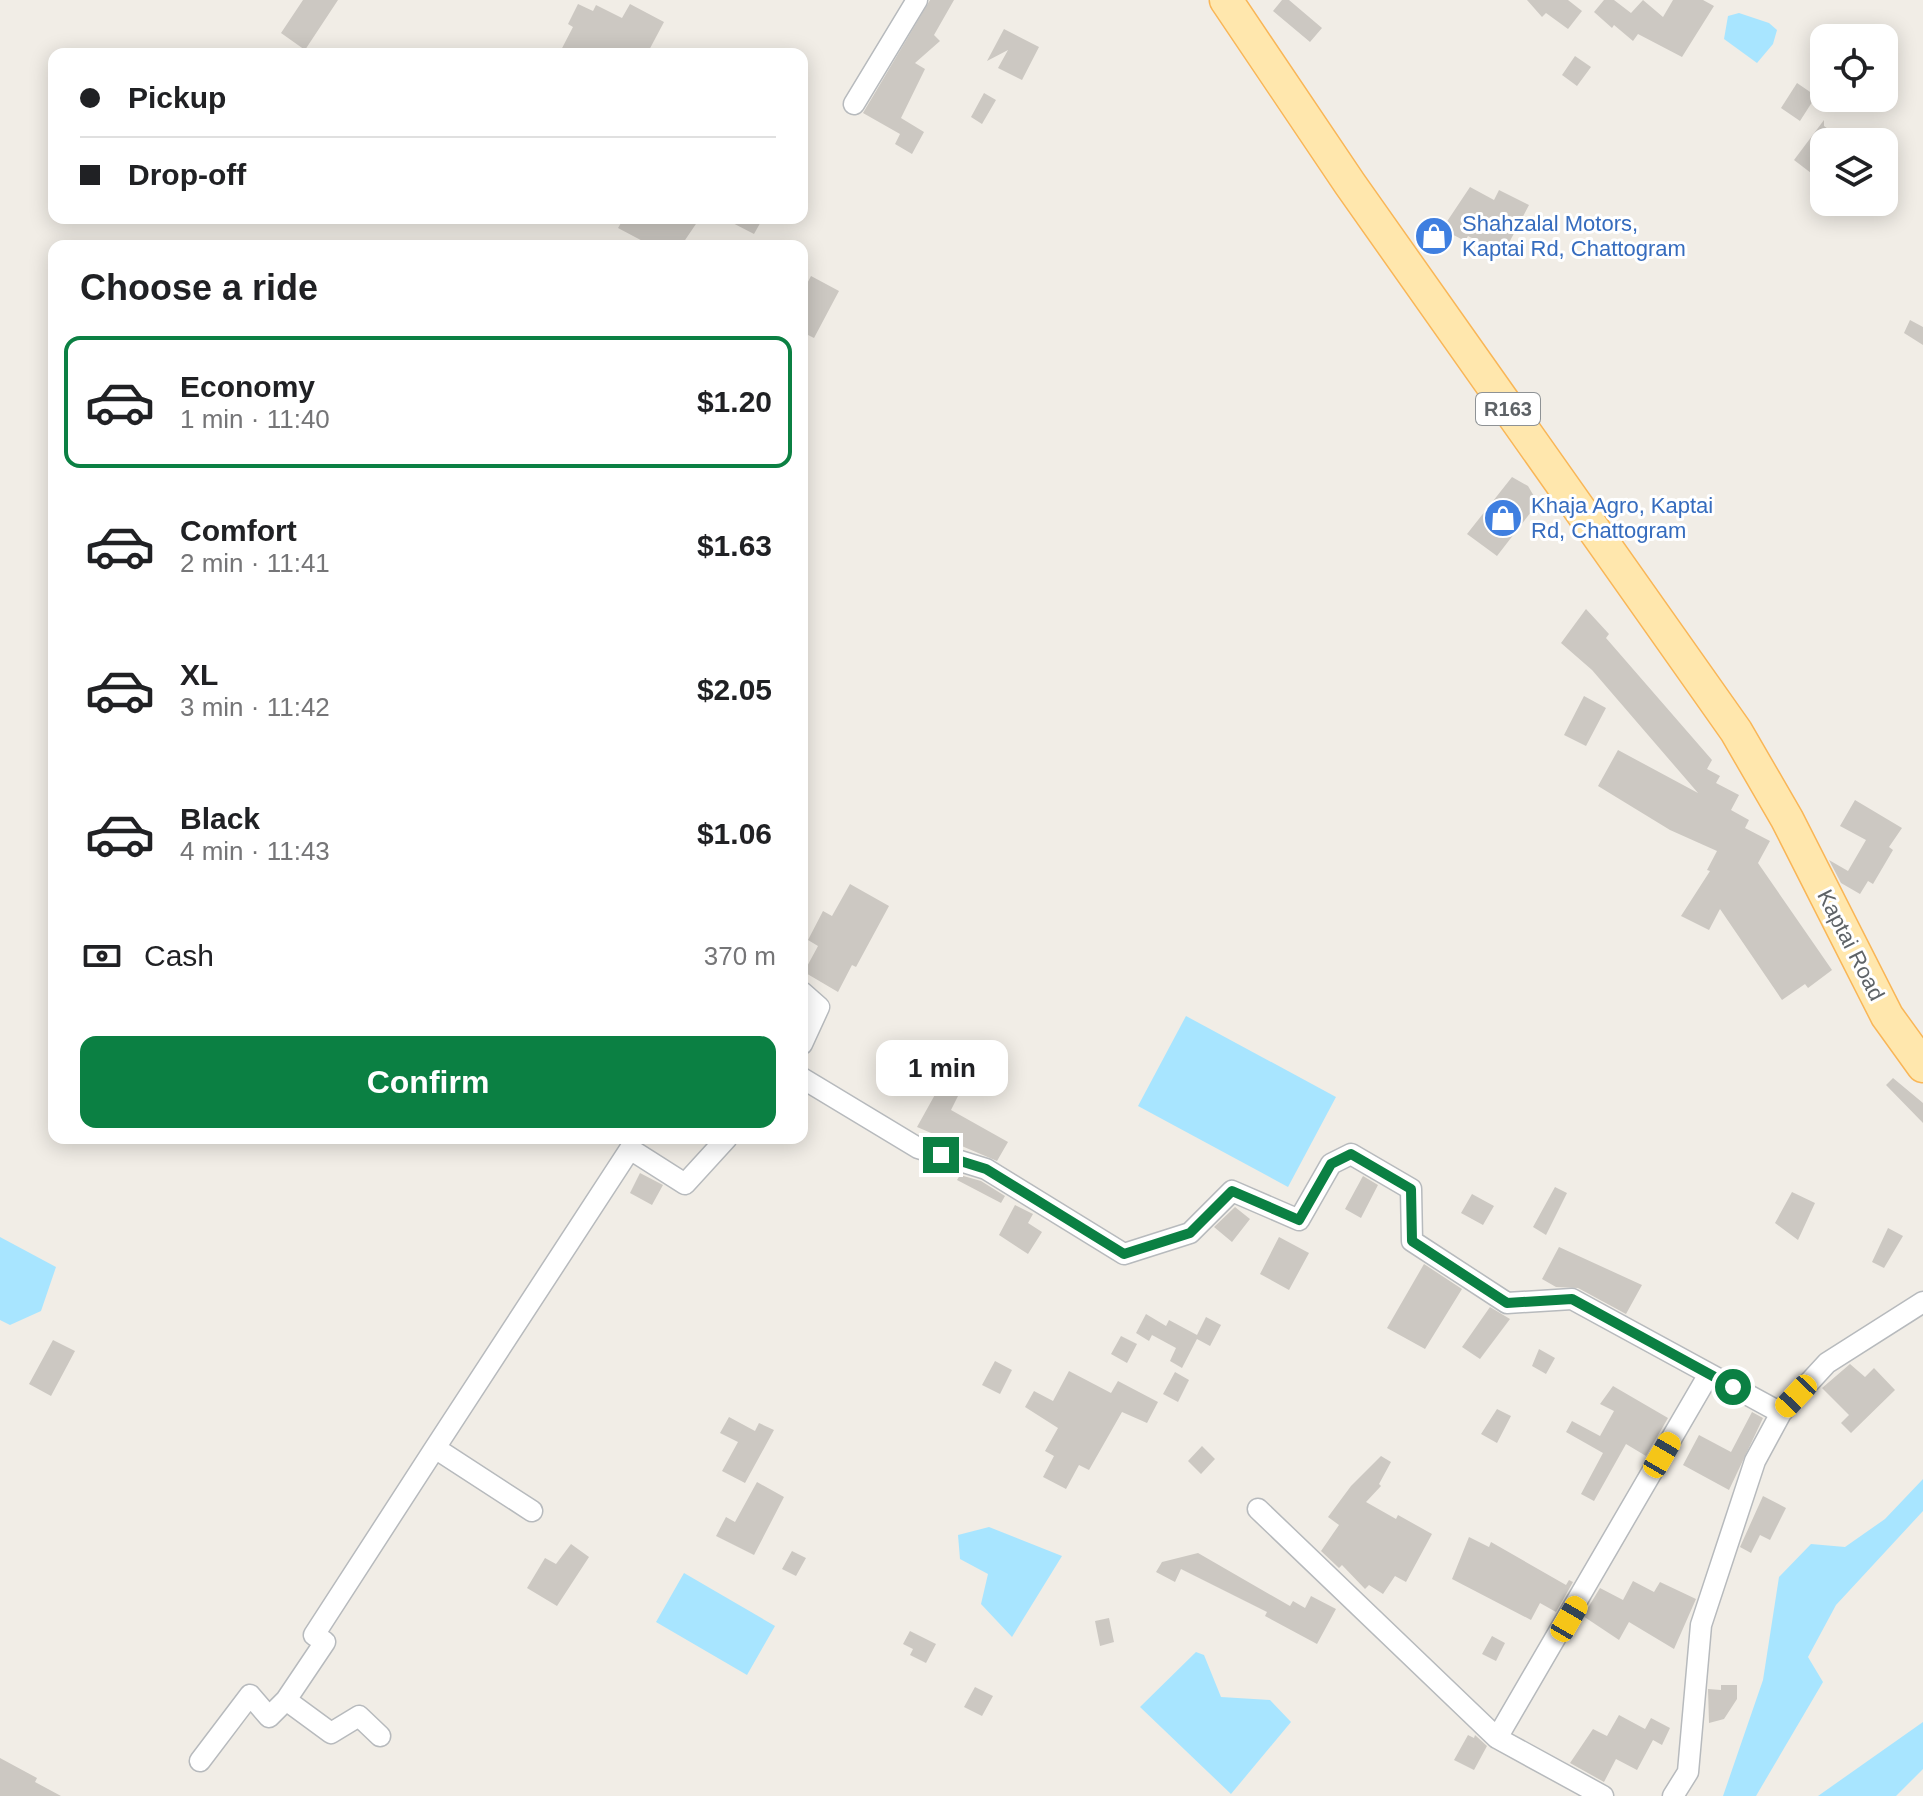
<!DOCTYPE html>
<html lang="en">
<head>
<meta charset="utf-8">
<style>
  body { margin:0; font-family:Helvetica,sans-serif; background:#f2f2f2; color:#202124; height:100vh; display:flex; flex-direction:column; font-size:30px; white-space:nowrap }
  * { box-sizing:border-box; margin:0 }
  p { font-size:26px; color:#757577 }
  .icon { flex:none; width:44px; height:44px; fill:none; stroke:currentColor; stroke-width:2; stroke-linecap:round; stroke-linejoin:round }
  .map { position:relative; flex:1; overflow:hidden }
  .sheet { position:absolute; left:48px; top:240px; width:760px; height:904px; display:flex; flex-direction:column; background:#fff; border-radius:16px; box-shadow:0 4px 20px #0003 }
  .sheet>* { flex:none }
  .banner { position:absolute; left:48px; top:48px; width:760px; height:176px; border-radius:16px; box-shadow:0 4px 20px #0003; display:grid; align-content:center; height:176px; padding:0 32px; background:#fff }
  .buttons { position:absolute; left:1810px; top:24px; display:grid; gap:16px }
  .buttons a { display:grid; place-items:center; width:88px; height:88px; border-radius:16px; background:#fff; box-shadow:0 4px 20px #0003; font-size:40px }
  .end { position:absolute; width:36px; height:36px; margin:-18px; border:10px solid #0b8043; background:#fff; box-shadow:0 0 0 4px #fff }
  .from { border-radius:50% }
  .bubble { position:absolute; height:56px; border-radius:16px; background:#fff; box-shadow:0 4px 20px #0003; font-size:26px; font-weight:700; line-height:56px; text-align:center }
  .car { position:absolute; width:24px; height:48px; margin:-24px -12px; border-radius:10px; box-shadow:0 0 6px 2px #0007; background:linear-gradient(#f5c518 24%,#345 0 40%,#f5c518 0 76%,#345 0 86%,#f5c518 0) }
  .banner b { display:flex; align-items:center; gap:28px; height:76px; font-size:30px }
  .banner b+b { border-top:2px solid #e0e0e0 }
  .banner i { width:20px; height:20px; background:#202124 }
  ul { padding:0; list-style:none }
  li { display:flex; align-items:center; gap:24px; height:132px; margin:0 16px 12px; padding:0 16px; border:4px solid transparent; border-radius:16px }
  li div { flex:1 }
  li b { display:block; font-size:30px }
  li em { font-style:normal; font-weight:700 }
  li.active { border-color:#0b8043 }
  li>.icon { width:72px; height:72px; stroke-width:1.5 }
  h2 { padding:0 32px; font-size:36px; line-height:96px }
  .pay { display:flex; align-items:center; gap:20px; height:88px; padding:0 32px; font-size:30px }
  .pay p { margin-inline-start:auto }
  .button { display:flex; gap:16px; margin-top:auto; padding:16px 32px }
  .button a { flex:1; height:92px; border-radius:16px; background:#0b8043; color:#fff; font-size:32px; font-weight:700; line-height:92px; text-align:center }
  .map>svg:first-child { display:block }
  .water { fill:#a8e5ff }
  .building { fill:#ccc8c2 }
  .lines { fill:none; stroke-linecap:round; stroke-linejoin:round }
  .minor-casing { stroke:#b7babd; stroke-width:23 }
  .primary-casing { stroke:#f9b657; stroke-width:35 }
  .minor { stroke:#fff; stroke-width:20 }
  .primary { stroke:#ffe7ad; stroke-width:32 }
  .route { stroke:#0b8043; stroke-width:10 }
  .labels { text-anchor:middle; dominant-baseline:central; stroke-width:6; stroke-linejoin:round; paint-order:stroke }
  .shield { fill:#fff; stroke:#8e9295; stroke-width:2 }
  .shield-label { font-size:20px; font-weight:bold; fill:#5e6367 }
  .shop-label { font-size:22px; fill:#366cbe; stroke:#fff; text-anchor:start }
  .street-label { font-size:22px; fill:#5e6367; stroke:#fff }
</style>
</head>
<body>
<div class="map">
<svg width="1923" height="1796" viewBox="0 0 1923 1796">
  <rect width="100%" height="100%" fill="#f1ede6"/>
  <path class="water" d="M1739,13L1769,23L1777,30L1773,44L1757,63L1724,39L1728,16Z
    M1186,1016L1336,1097L1288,1187L1138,1106Z
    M0,1237L56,1267L41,1311L10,1325L0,1320Z
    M1923,1479V1511L1836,1605L1808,1657L1823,1682L1756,1796H1723L1763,1680L1779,1577L1811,1544L1845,1547L1885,1519Z
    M989,1527L1062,1556L1012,1637L981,1604L988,1574L960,1559L958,1535Z
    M684,1573L775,1626L747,1675L656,1622Z
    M1196,1652L1204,1655L1221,1697L1270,1700L1291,1722L1231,1794L1140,1707Z
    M1923,1722V1769L1896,1796H1818Z"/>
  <path class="building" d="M303,0H338L305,50L281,33Z
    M930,0H954L934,35L940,41L915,63L925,69L901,118L924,132L912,154L895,144L900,134L863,113Z
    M1282,0H1289L1322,28L1310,42L1273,11Z
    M1527,0H1568L1582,11L1568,29L1546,13L1542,17Z
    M1604,0H1614L1631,13L1643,0L1663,17L1673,0H1703L1714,6L1682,57L1638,34L1633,41L1614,25L1612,28L1594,12Z
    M578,4L593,11L596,5L622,18L630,4L664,22L647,54H559L573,27L568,24Z
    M1004,29L1039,47L1022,80L998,68L1008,50L987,61Z
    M1575,56L1591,67L1577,86L1562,75Z
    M1797,83L1816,96L1800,121L1781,108Z
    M984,93L996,100L982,124L971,117Z
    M1824,120V126L1846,142H1824V156L1811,173L1794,160Z
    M1470,187L1494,200L1499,190L1529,205L1503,254L1468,236L1465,241L1442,229Z
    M624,218H700L681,246H652L618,228Z
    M723,218H763L754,234Z
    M811,276L839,291L814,338L802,332V293Z
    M1910,320L1923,327V345L1904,333Z
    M1512,477L1528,486L1538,503L1497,556L1467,534Z
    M1586,609L1609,634L1606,638L1712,760L1707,769L1720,776L1716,783L1739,795L1731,810L1749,820L1745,828L1770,841L1758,863L1832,970L1808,988L1805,984L1782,1000L1720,909L1709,930L1681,916L1710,871L1707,870L1717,851L1670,830L1598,786L1618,750L1698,793L1592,670L1561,643Z
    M1584,696L1606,708L1586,746L1564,735Z
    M1855,800L1902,828L1889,847L1893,850L1873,884L1868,881L1860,894L1841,883L1829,860L1848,871L1866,840L1840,826Z
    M850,884L889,906L856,967L852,965L838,992L804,972L818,946L808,940L823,911L832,916Z
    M1893,1078L1923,1103V1123L1886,1085Z
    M942,1082L960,1092L951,1110L1008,1142L997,1161L917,1127Z
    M640,1173L663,1185L652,1205L630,1193Z
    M960,1175L981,1181L1005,1196L1001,1203L957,1180Z
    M1363,1176L1378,1185L1361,1218L1345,1209Z
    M1555,1187L1567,1193L1546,1235L1533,1227Z
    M1792,1192L1815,1203L1798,1240L1775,1223Z
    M1472,1194L1494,1206L1483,1225L1461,1213Z
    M1015,1205L1033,1214L1028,1223L1042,1232L1028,1254L999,1235Z
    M1235,1207L1250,1219L1232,1242L1214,1227Z
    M1888,1228L1903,1236L1884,1268L1872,1262Z
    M1279,1237L1309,1253L1289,1290L1260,1274Z
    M1559,1247L1642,1285L1626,1314L1578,1288L1556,1287L1542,1279Z
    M1424,1264L1462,1289L1425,1349L1387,1328Z
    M1490,1307L1510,1319L1480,1359L1462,1347Z
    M1146,1314L1166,1326L1169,1320L1197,1335L1206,1317L1221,1325L1210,1346L1197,1339L1182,1368L1170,1361L1176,1348L1152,1335L1149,1341L1136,1333Z
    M1121,1336L1137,1344L1127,1363L1111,1354Z
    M53,1340L75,1351L51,1396L29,1384Z
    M1539,1349L1555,1358L1546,1374L1532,1366Z
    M995,1361L1012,1370L1000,1394L982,1385Z
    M1850,1364L1865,1377L1874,1368L1895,1390L1851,1433L1841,1423L1849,1415L1822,1388Z
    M1069,1371L1111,1393L1118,1381L1158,1402L1147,1423L1122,1412L1089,1470L1079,1465L1066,1489L1043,1477L1054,1456L1045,1451L1058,1428L1025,1407L1034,1391L1053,1401Z
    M1175,1372L1189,1380L1178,1402L1163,1394Z
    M1613,1386L1668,1418L1646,1456L1626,1444L1594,1501L1581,1494L1603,1453L1566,1432L1572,1421L1600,1436L1614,1411L1600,1404Z
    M1497,1409L1511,1416L1497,1443L1481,1434Z
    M1752,1412L1763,1418L1729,1490L1683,1465L1699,1435L1731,1452Z
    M729,1417L755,1431L759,1423L774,1430L745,1483L722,1471L738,1442L720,1433Z
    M1202,1446L1215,1459L1201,1474L1188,1461Z
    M1381,1456L1391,1462L1379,1484L1381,1486L1366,1502L1396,1519L1398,1515L1432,1534L1406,1582L1395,1576L1383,1594L1369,1585L1365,1589L1342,1565L1339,1568L1321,1551L1339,1525L1328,1517L1351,1486Z
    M757,1482L784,1497L754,1555L716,1536L726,1517L735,1522Z
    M1763,1496L1786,1508L1770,1540L1760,1535L1751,1553L1740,1547Z
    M1469,1537L1489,1547L1491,1542L1566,1585L1569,1580L1573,1582L1556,1612L1540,1603L1531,1620L1452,1579Z
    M571,1544L589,1557L557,1606L527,1588L545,1558L556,1564Z
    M792,1551L806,1558L796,1576L782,1569Z
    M1198,1553L1290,1606L1293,1601L1305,1608L1311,1596L1336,1609L1317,1644L1265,1616L1267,1612L1181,1569L1175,1582L1156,1572L1162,1562Z
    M1633,1581L1654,1592L1660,1582L1696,1599L1674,1649L1629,1622L1619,1640L1583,1616L1600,1588L1623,1600Z
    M1109,1618L1114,1642L1100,1646L1095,1621Z
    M910,1631L936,1644L926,1663L910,1655L913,1649L903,1644Z
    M1492,1636L1505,1643L1496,1661L1482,1654Z
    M1721,1685H1737V1699L1724,1719L1709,1723L1708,1689L1721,1690Z
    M975,1687L993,1696L982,1716L964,1707Z
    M1619,1715L1645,1729L1651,1718L1670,1728L1662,1745L1653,1740L1637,1770L1616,1759L1604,1782L1570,1763L1593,1729L1607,1736Z
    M1468,1735L1474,1738L1475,1735L1487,1746L1474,1770L1454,1760Z
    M0,1758L37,1778L35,1782L61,1796H0Z"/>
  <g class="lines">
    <g class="minor-casing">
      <path id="minor" d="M854,104L917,0
        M802,992L819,1007L802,1044
        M802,1078L918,1148L986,1169L1124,1254L1190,1233L1232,1191L1299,1220L1331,1164L1351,1154L1411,1189L1412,1241L1507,1303L1572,1299L1781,1413
        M435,1448L630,1149L685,1184L727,1138
        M1258,1509L1497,1738
        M286,1700L325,1642L314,1635L435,1448L532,1511
        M200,1761L250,1695L269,1717L286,1700L331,1733L359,1716L380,1736
        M1603,1796L1497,1738L1709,1374
        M1673,1796L1688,1772L1701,1625L1755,1461L1781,1413L1827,1363L1923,1302"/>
    </g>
    <g class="primary-casing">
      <path id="primary" d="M1226,0L1350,184L1736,731L1787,819L1887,1016L1923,1066"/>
    </g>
    <use href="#minor" class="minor"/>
    <use href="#primary" class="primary"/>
  </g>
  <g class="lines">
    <path class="route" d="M941,1155L986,1169L1124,1254L1190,1233L1232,1191L1299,1220L1331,1164L1351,1154L1411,1189L1412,1241L1507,1303L1572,1299L1733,1387"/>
  </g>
  <defs>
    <g id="shop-disc" transform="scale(2)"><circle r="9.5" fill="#3f7fe0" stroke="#fff"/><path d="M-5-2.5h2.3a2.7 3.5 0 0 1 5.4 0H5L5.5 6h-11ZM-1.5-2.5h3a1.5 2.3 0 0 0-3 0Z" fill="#fff"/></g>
  </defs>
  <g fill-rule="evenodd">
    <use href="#shop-disc" x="1434" y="236"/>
    <use href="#shop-disc" x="1503" y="518"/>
  </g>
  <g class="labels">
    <rect class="shield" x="1476" y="393" width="64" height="32" rx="6"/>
    <g class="shield-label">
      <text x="1508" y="409">R163</text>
    </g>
    <g class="shop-label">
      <text x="1462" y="223">Shahzalal Motors,<tspan x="1462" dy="25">Kaptai Rd, Chattogram</tspan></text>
      <text x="1531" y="505">Khaja Agro, Kaptai<tspan x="1531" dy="25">Rd, Chattogram</tspan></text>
    </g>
    <g class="street-label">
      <text transform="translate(1851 945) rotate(63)">Kaptai Road</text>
    </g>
  </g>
</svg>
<div class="buttons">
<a><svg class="icon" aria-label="locate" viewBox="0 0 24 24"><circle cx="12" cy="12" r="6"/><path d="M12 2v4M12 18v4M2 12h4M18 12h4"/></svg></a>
<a><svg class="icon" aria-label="layers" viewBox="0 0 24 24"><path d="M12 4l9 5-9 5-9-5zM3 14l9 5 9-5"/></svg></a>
</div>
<i class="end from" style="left:1733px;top:1387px"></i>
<i class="end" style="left:941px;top:1155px"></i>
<div class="bubble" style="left:876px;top:1040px;width:132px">1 min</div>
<i class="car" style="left:1796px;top:1396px;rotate:223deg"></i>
<i class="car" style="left:1662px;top:1455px;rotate:30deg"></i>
<i class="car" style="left:1569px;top:1619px;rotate:30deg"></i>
<div class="banner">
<b><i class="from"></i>Pickup</b>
<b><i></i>Drop-off</b>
</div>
<section class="sheet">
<h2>Choose a ride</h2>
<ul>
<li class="active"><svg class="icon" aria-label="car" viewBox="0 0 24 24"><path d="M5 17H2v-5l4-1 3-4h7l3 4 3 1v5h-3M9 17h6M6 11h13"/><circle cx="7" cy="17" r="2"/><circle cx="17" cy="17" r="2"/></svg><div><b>Economy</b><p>1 min · 11:40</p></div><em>$1.20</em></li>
<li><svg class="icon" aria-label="car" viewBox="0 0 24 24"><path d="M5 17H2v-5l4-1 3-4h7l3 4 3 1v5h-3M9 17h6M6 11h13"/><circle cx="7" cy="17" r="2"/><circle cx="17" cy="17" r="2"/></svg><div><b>Comfort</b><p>2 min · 11:41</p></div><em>$1.63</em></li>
<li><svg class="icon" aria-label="car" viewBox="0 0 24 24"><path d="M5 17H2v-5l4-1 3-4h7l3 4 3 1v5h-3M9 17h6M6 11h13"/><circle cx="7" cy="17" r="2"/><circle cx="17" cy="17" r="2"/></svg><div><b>XL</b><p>3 min · 11:42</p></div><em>$2.05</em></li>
<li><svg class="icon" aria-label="car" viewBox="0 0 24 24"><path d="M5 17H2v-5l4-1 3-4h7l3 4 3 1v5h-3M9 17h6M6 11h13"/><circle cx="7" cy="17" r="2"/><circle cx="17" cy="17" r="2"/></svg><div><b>Black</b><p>4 min · 11:43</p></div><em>$1.06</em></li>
</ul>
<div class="pay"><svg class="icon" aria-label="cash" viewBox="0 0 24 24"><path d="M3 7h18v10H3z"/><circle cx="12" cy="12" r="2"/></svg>Cash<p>370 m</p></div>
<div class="button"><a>Confirm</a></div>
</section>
</div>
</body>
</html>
